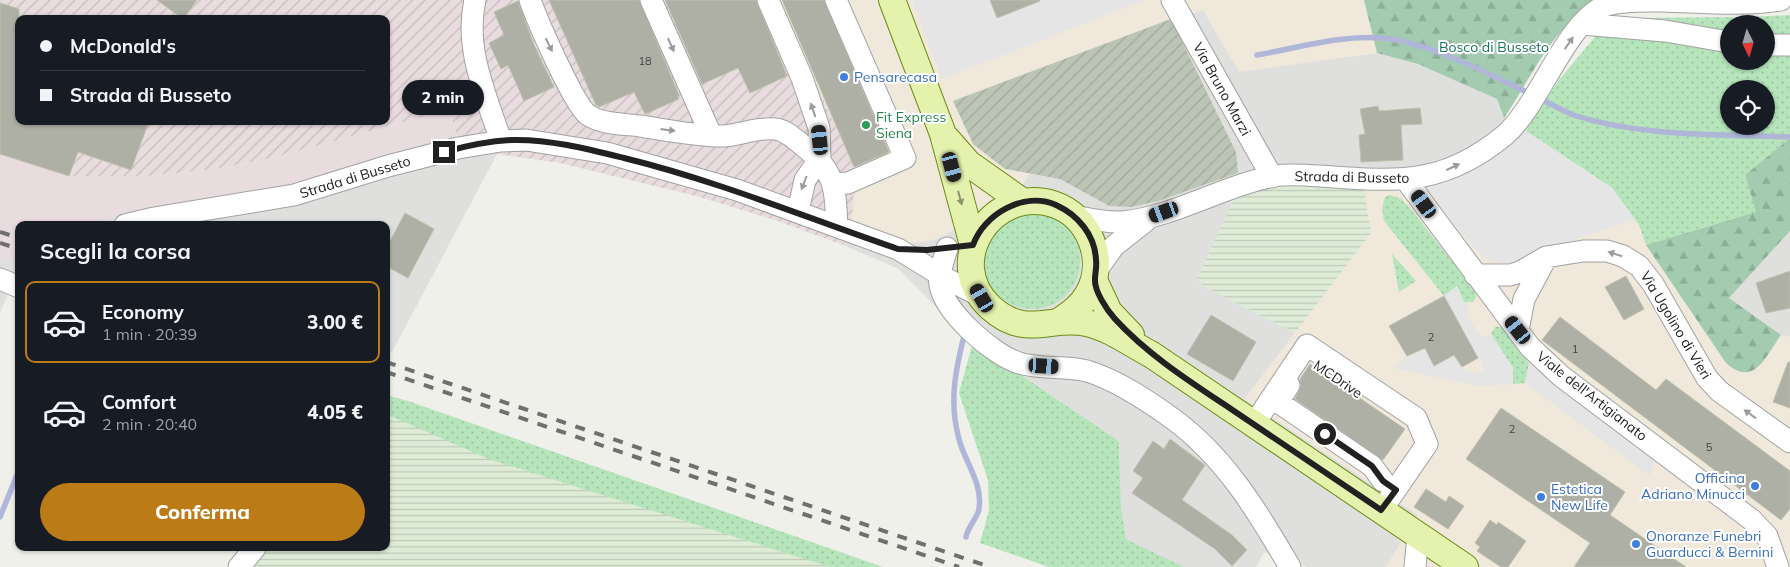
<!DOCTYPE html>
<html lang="it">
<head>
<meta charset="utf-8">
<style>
  body { margin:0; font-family:Mulish,sans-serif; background:#20242c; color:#f1f3f6; height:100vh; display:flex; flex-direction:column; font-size:19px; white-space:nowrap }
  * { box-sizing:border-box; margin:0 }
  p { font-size:16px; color:#9ea1a6 }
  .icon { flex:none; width:28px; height:28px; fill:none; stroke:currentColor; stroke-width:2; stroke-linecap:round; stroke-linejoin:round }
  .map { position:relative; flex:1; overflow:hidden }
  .panel { position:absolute; left:15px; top:221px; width:375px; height:330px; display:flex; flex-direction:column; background:#171b24; border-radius:10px; box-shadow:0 1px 4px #0004 }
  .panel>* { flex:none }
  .guide { position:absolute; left:15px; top:15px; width:375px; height:110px; border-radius:10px; box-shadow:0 1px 4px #0004; display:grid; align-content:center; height:110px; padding:0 25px; background:#171b24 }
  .needle { width:32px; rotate:175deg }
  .fabs { position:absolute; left:1720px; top:15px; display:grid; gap:10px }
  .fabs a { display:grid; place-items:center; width:55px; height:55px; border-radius:50%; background:#171b24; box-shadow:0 1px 4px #0004; font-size:25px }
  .end { position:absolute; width:22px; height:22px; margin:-11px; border:6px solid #212121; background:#fff; box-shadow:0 0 0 2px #fff }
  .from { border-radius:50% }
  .bubble { position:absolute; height:35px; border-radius:18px; background:#171b24; box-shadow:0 1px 4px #0004; font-size:16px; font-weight:800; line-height:35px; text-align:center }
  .car { position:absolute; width:15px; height:30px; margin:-15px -8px; border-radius:6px; box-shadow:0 0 4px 1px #0007; background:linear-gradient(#222 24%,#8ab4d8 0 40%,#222 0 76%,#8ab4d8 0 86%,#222 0) }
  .guide b { display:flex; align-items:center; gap:18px; height:48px; font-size:19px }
  .guide b+b { border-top:1px solid #363941 }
  .guide i { width:12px; height:12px; background:#f1f3f6 }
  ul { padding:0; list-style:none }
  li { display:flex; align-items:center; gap:15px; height:82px; margin:0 10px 8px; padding:0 15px; border:2px solid transparent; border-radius:10px }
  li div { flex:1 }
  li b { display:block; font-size:19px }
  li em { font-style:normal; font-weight:800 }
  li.current { border-color:#bb7c18 }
  li>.icon { width:45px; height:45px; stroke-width:1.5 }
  h2 { padding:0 25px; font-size:22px; line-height:60px }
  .primary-button { display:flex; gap:10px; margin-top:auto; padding:10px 25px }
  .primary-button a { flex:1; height:58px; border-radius:30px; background:#bb7c18; color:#fff; font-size:20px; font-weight:800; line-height:58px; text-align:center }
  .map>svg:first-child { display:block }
  .residential { fill:#dfdfde }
  .commercial { fill:#efe8db }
  .industrial { fill:url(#industrial-furrows); fill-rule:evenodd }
  .railway { fill:#e9dcde }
  .construction { fill:url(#construction-furrows) }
  .farmland { fill:url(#farmland-rules) }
  .grass { fill:url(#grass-dots); fill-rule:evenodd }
  .forest { fill:url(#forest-firs) }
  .parking { fill:#e5e5e5 }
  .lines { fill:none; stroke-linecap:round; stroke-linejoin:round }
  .stream { stroke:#afb6d8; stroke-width:5.5 }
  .building { fill:#aeafa5; stroke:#bfc1ad }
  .minor-casing { stroke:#a2a2a2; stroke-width:23 }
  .major-casing { stroke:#6a8c12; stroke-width:28 }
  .minor { stroke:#fff; stroke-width:21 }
  .major { stroke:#e5f2ad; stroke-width:26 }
  .rail { stroke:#6f6f6f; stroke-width:4; stroke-dasharray:10 10; stroke-linecap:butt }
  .oneway { fill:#9b9b9b }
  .oneway2 { fill:#8d946e }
  .route { stroke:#212121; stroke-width:6 }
  .shop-dot { fill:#3f7fe0; stroke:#fff; stroke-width:2 }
  .leisure-dot { fill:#2e9e5b; stroke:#fff; stroke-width:2 }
  .labels { text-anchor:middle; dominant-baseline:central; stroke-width:4; stroke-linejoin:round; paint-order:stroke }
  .number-label { font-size:11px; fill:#444442 }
  .park-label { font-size:14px; fill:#19755a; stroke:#fff }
  .shop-label { font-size:14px; fill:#366cbe; stroke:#fff; text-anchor:start }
  .street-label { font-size:14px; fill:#212121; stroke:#fff }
  .leisure-label { font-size:14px; fill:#27864d; stroke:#fff; text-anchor:start }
</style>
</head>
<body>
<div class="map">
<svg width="1790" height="567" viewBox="0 0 1790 567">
  <defs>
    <pattern id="industrial-furrows" width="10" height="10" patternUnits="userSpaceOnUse" patternTransform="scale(1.25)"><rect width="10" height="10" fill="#e9dcde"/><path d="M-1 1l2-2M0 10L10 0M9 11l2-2" fill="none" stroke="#c8bcbe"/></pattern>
    <pattern id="construction-furrows" width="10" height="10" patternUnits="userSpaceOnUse" patternTransform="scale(1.25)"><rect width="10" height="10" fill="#bbc4b5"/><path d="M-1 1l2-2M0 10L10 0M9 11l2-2" fill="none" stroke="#a0a89b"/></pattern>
    <pattern id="farmland-rules" width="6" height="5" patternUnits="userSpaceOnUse" patternTransform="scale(1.25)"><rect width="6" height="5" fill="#deecd7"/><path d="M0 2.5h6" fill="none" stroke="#becab8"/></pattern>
    <pattern id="grass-dots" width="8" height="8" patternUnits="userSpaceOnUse" patternTransform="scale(1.25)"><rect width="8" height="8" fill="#b6e4bb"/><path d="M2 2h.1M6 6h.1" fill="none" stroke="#9cc3a0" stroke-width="1.8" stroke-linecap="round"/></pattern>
    <pattern id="forest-firs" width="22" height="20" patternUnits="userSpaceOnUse" patternTransform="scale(1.25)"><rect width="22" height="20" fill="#a3cbb0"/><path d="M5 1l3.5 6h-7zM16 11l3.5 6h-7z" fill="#8cae97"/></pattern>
  </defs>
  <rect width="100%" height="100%" fill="#eef0e9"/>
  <path class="residential" d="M1203,10L1239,71L1377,53L1418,64L1497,99L1504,118L1526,131L1484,161L1425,185L1364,190L1326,182L1205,287L1295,333L1245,399L1418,515L1386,567H1308L1264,552L1256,567H1184L1126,539L1121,507L1119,441L960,332L899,269L843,245L851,226L933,240L947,234L1022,185L1030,174L1060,179L1109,206L1131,207L1158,201L1238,173L1171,19Z
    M493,129L497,154L392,352L386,350V225H258L257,221L216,225H102L101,222L260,195Z
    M1790,231V337L1781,335L1729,298Z
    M0,255L19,262V269L0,313Z"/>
  <path class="commercial" d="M777,0H1364L1377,53L1239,72L1203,10L1171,19L1005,169L1030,174L1022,185L947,234L933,240L907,244L851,226Z
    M1526,131L1612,188L1639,225L1646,245L1741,374L1749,373L1757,368L1781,335L1790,337V567H1386L1418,515L1245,398L1371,233L1364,190L1425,185L1484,161Z"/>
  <path class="industrial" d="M0,0H777L856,170L851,226L843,245L775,220L700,197L560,163L497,154L457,139L450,110L272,158L217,169L148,176H69L0,154ZM19,19H386V121H19Z"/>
  <path class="railway" d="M450,109L457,139L260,195L78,225H19V262L0,255V154L69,176H148L217,169L272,158Z"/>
  <path class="construction" d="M1171,19L1236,152L1238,173L1158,201L1131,207L1109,206L1060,179L1005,169L973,144L953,101Z"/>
  <path class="farmland" d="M1287,182H1326L1364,190L1371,233L1295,333L1205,287L1197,279L1234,199Z
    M386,414L396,416L830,567H257L252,562L265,548H386Z"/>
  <path class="grass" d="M1790,15V138L1745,175L1756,212L1646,245L1639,225L1612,188L1526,131L1559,80L1599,32L1620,18L1747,17ZM1729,24H1766V61H1729ZM1729,89H1766V126H1729Z
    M1390,195L1401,199L1410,208L1476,292V298L1473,302H1464L1457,286L1444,296L1384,221L1382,208L1385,197Z
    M984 261a48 48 0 1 1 96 0a48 48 0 1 1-96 0Z
    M1392,254L1416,281L1399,292Z
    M1495,327H1503L1529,364L1525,383L1513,384V368L1491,334Z
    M973,342L1119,441L1121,507L1126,539L1184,567H1049L980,543L989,510L988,480L959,393Z
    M386,395L408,401L883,567H830L489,459L386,414Z"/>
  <path class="forest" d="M1364,0H1600C1553,24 1532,77 1504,118L1497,99L1418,64L1377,53Z
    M1790,138V231L1729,298L1781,335C1765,357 1754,388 1726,363L1646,245L1756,212L1745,175Z"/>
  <path class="parking" d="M912,0H990L997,18L1043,0H1145L942,79Z
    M1526,131L1612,188L1635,219L1511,262L1498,263L1483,257L1470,244L1425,185L1484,161Z
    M1457,286L1464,302L1469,304L1468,316L1482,338L1491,334L1513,368V384L1478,386L1393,368L1407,356L1425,348L1454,355L1462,367L1475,373L1483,371V366L1444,296Z
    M1529,364L1654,460L1650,476L1525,383Z"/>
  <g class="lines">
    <path class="stream" d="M1257,55C1298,48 1340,35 1382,38C1437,42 1521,91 1573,115C1642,137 1718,134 1790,137
      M964,336C955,372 949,403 959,439C965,463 983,483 979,509C978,517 968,526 966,537
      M0,517L19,470"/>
  </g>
  <path class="building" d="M157,0H197L183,19Z
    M549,0H639L679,95L677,96L679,99L645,114L634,92L599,107L596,105Z
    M665,0H756L787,76L750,93L738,68L702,84Z
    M782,0H824L889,152L854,167Z
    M990,0H1040V1L997,18Z
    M518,1L534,45L554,87L524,101L508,65L501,69L489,43L504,35L494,12Z
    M0,3L19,9V121H149L131,170L78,152L69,176L0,154Z
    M1378,106L1379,111L1420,108L1422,124L1401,125L1403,160L1361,162L1359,135L1365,134L1360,109Z
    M405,213L434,229L408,278L386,266V249Z
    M1790,271V308L1766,313L1756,283Z
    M1626,276L1644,309L1624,320L1605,287Z
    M1444,296L1478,358L1462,367L1454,355L1434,366L1425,348L1407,356L1389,326Z
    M1211,315L1256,342L1233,381L1187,354Z
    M1560,317L1656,390L1666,379L1790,471V509L1781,520L1542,340Z
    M1788,362H1790V408L1773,402Z
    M1310,364L1405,429L1383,460L1295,399L1301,386L1300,379Z
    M1501,408L1625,492L1610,515L1686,567H1574L1590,543L1466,459Z
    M1170,439L1205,465L1182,500L1232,535L1247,550L1232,566L1215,549L1132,493L1143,478L1133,471L1153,441L1164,449Z
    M1426,489L1446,502L1449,496L1464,506L1448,529L1414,507Z
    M1490,520L1497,525L1498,522L1526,541L1508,567H1501L1477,551L1480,547L1475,543Z"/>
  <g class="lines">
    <g class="minor-casing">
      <path id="minor" d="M475,0C464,49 486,95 501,141
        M530,0C537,20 574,105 588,115C601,124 624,124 640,126C667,130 695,136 723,136C740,135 758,127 775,129C786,130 793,138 801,144C835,170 835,186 837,226
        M651,0L711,135
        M768,0L802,78L819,128L820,158L805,180L798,211
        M1172,0L1272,177
        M1582,24L1665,31L1729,42
        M1766,45H1790
        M1406,180L1530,347L1561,376L1752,520L1767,536L1778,567
        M833,184L848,183L905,158L836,0
        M1074,216C1090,219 1106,223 1122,222C1175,217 1222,186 1274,176C1293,173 1314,176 1333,177C1404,182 1447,183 1505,135C1540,105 1566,20 1607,5C1624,0 1644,1 1662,1C1701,2 1742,6 1781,0
        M125,225L154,218L294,195L388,166L458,148L501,141L526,140L607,153L737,190L898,249L947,279L982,297
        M947,248C944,260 938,273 940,285C945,313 993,355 1019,363C1041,370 1065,365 1087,371C1117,380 1148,401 1173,419C1225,457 1258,512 1290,567
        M1096,271L1114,246L1147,220
        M1475,275H1510L1520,272L1546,257L1583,251H1607L1623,256L1639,266L1653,284L1707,378L1719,391L1790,442
        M0,279L19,287
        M1518,330L1524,299L1546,258
        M1289,385L1278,402L1372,466L1383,481
        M1254,424L1307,345L1416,418L1427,444L1381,511
        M239,567L255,548
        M1415,567L1418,535"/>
    </g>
    <g class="major-casing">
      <path id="major" d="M892,0L943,134L973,245
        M947,139L969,164L1023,202
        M1094,280L1109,312L1131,335
        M1058,322C1070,314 1081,307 1088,294C1107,261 1090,216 1053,204C992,185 942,262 990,307C1026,340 1050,315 1087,323C1110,328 1131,344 1152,355L1465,567"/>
    </g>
    <use href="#minor" class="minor"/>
    <use href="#major" class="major"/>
    <path class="rail" d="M0,232L19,238
      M0,243L19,249
      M386,362L990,567
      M386,372L959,567"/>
  </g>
  <defs><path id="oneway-solid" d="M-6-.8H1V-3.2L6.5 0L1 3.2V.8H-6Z" transform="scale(1.25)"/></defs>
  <g class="oneway">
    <use href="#oneway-solid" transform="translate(1569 43) rotate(-55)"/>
    <use href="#oneway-solid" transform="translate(549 45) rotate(64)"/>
    <use href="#oneway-solid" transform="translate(671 45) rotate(66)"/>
    <use href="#oneway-solid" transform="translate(813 110) rotate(-109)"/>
    <use href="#oneway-solid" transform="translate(668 130) rotate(7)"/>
    <use href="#oneway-solid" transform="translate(1453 167) rotate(-25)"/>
    <use href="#oneway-solid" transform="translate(804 183) rotate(111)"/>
    <use href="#oneway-solid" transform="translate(1615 254) rotate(-163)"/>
    <use href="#oneway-solid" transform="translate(1750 414) rotate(-144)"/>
  </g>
  <use class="oneway2" href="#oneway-solid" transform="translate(960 198) rotate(75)"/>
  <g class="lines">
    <path class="route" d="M444,152C466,146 489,141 512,140C549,139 588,149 624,158C718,181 807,218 898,249L927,250L973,245C984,214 1024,191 1056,205C1078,215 1095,235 1096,260C1097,267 1095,273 1095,279C1094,291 1107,310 1115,319C1149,356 1192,383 1234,411C1283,444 1332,477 1381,510L1396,490L1383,481L1372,466L1325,434"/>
  </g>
  <g class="shop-dot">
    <circle cx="844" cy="77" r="5"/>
    <circle cx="1755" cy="486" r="5"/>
    <circle cx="1541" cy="497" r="5"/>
    <circle cx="1636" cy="544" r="5"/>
  </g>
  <circle class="leisure-dot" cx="866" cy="125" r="5"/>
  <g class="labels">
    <g class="number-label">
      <text x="645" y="61">18</text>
      <text x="1431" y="337">2</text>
      <text x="1575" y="349">1</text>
      <text x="1512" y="429">2</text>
      <text x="1709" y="447">5</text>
    </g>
    <g class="park-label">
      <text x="1494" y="47">Bosco di Busseto</text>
    </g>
    <g class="shop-label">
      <text x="854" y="77">Pensarecasa</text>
      <text x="1745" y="478" text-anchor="end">Officina<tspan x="1745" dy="16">Adriano Minucci</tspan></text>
      <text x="1551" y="489">Estetica<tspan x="1551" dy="16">New Life</tspan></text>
      <text x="1646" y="536">Onoranze Funebri<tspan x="1646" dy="16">Guarducci &amp; Bernini</tspan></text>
    </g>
    <g class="street-label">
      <text transform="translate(1222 89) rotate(61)">Via Bruno Marzi</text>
      <text transform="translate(355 177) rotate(-17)">Strada di Busseto</text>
      <text transform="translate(1352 177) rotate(1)">Strada di Busseto</text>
      <text transform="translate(1676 325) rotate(59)">Via Ugolino di Vieri</text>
      <text transform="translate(1338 379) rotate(34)">MCDrive</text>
      <text transform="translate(1592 396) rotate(38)">Viale dell'Artigianato</text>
    </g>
    <g class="leisure-label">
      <text x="876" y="117">Fit Express<tspan x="876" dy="16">Siena</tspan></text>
    </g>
  </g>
</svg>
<div class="fabs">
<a><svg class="needle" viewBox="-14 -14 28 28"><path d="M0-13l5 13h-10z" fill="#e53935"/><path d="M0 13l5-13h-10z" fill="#9ea1a6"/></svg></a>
<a><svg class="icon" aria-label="locate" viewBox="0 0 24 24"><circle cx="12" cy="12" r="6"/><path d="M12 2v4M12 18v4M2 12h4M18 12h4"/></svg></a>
</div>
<i class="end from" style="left:1325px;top:434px"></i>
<i class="end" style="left:444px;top:152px"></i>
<div class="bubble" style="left:402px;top:80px;width:82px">2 min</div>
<i class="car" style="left:820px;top:140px;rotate:354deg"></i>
<i class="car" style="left:952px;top:167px;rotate:165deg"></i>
<i class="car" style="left:1424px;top:204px;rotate:324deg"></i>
<i class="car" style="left:1164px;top:212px;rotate:250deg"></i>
<i class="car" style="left:982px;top:298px;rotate:330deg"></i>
<i class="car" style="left:1518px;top:330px;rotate:322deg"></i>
<i class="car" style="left:1044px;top:366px;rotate:93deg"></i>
<div class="guide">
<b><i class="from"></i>McDonald's</b>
<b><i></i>Strada di Busseto</b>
</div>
<section class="panel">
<h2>Scegli la corsa</h2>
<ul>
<li class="current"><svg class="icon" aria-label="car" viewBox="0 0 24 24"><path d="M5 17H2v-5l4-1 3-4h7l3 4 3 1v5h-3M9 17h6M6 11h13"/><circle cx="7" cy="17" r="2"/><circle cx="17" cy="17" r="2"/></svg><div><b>Economy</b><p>1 min · 20:39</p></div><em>3.00 €</em></li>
<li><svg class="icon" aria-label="car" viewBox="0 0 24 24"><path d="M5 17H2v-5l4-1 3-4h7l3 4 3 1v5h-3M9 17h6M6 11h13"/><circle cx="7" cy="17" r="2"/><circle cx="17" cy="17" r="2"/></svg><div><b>Comfort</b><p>2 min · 20:40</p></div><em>4.05 €</em></li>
</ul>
<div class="primary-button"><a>Conferma</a></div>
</section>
</div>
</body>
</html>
